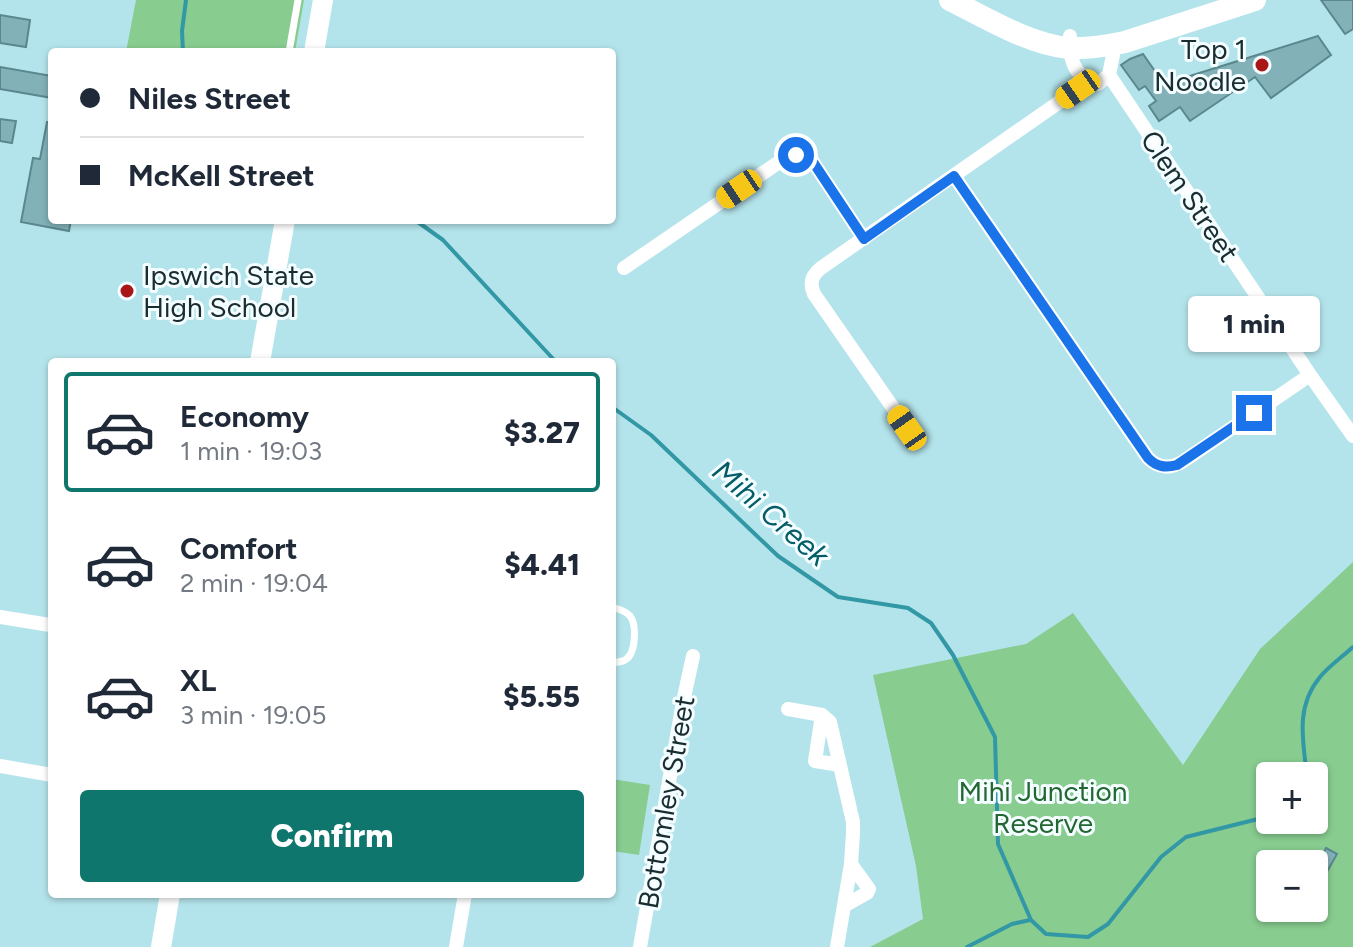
<!DOCTYPE html>
<html lang="en">
<head>
<meta charset="utf-8">
<style>
  body { margin:0; font-family:Figtree,sans-serif; background:#f2f2f3; color:#1f2937; height:100vh; display:flex; flex-direction:column; font-size:30px; white-space:nowrap }
  * { box-sizing:border-box; margin:0 }
  p { font-size:26px; color:#747a83 }
  .icon { flex:none; width:44px; height:44px; fill:none; stroke:currentColor; stroke-width:2; stroke-linecap:round; stroke-linejoin:round }
  .map { position:relative; flex:1; overflow:hidden }
  .panel { position:absolute; left:48px; top:358px; width:568px; height:540px; display:flex; flex-direction:column; background:#fff; border-radius:8px; box-shadow:0 2px 6px #0004 }
  .panel>* { flex:none }
  .guide { position:absolute; left:48px; top:48px; width:568px; height:176px; border-radius:8px; box-shadow:0 2px 6px #0004; display:grid; align-content:center; height:176px; padding:0 32px; background:#fff }
  .tools { position:absolute; left:1256px; top:762px; display:grid; gap:16px }
  .tools a { display:grid; place-items:center; width:72px; height:72px; border-radius:8px; background:#fff; box-shadow:0 2px 6px #0004; font-size:40px }
  .end { position:absolute; width:36px; height:36px; margin:-18px; border:10px solid #1a73e8; background:#fff; box-shadow:0 0 0 4px #fff }
  .from { border-radius:50% }
  .bubble { position:absolute; height:56px; border-radius:8px; background:#fff; box-shadow:0 2px 6px #0004; font-size:26px; font-weight:800; line-height:56px; text-align:center }
  .car { position:absolute; width:24px; height:48px; margin:-24px -12px; border-radius:10px; box-shadow:0 0 6px 2px #0007; background:linear-gradient(#f5c518 24%,#345 0 40%,#f5c518 0 76%,#345 0 86%,#f5c518 0) }
  .guide b { display:flex; align-items:center; gap:28px; height:76px; font-size:30px }
  .guide b+b { border-top:2px solid #e0e1e3 }
  .guide i { width:20px; height:20px; background:#1f2937 }
  ul { padding:14px 0 0; list-style:none }
  li { display:flex; align-items:center; gap:24px; height:120px; margin:0 16px 12px; padding:0 16px; border:4px solid transparent; border-radius:8px }
  li div { flex:1 }
  li b { display:block; font-size:30px }
  li em { font-style:normal; font-weight:800 }
  li.active { border-color:#0f766e }
  li>.icon { width:72px; height:72px; stroke-width:1.5 }
  .action { display:flex; gap:16px; margin-top:auto; padding:16px 32px }
  .action a { flex:1; height:92px; border-radius:8px; background:#0f766e; color:#fff; font-size:32px; font-weight:800; line-height:92px; text-align:center }
  .map>svg:first-child { display:block }
  .green { fill:#88cc90; fill-rule:evenodd }
  .lines { fill:none; stroke-linecap:round; stroke-linejoin:round }
  .stream { stroke:#3298a5; stroke-width:4 }
  .building { fill:#82b1b8; stroke:#5a888e; stroke-width:2 }
  .lane { stroke:#fff; stroke-width:7 }
  .street { stroke:#fff; stroke-width:14 }
  .secondary { stroke:#fff; stroke-width:20 }
  .primary { stroke:#fff; stroke-width:22 }
  .route { stroke:#1a73e8; stroke-width:10 }
  .poi-dot { fill:#aa1618; stroke:#f4fdff; stroke-width:3 }
  .labels { text-anchor:middle; dominant-baseline:central; stroke-width:6; stroke-linejoin:round; paint-order:stroke }
  .poi-label { font-size:28px; fill:#192c2f; stroke:#f4fdff; text-anchor:end }
  .street-label { font-size:28px; fill:#192c2f; stroke:#f4fdff }
  .park-label { font-size:28px; fill:#226730; stroke:#f4fdff }
  .water-label { font-size:30px; font-style:italic; fill:#035c66; stroke:#f4fdff }
</style>
</head>
<body>
<div class="map">
<svg width="1353" height="947" viewBox="0 0 1353 947">
  <rect width="100%" height="100%" fill="#b4e4eb"/>
  <path class="green" d="M136,0H304L295,52H126Z
    M1353,562V947H870L923,919L916,866L873,675L1026,644L1073,613L1183,765L1260,649ZM1270,776H1314V820H1270ZM1270,864H1314V908H1270Z
    M612,779L650,785L639,855L612,851Z"/>
  <g class="lines">
    <path class="stream" d="M183,52L182,31L186,0
      M415,220L443,240L556,362
      M612,407L651,435L778,556L838,597L908,608L931,623L953,655L995,737L998,844L1031,920L1046,934L1088,937L1108,924L1161,857L1186,837L1270,816
      M1307,776C1303,741 1295,707 1320,677C1329,666 1342,657 1353,647
      M967,947L1012,924L1030,920"/>
  </g>
  <path class="building" d="M1321,0H1353V29L1345,34Z
    M0,15L30,20L26,47L0,43Z
    M1318,36L1331,55L1271,98L1255,77L1190,121L1180,107L1159,121L1149,106L1156,101L1145,86L1139,90L1121,65L1130,59L1143,54L1164,84Z
    M0,67L52,76V98L0,89Z
    M0,119L16,121L12,143L0,141Z
    M47,122H52V220H71L69,231L21,222L33,158L40,159Z
    M1326,848L1337,854L1328,870L1317,865Z"/>
  <g class="lines">
    <path class="lane" d="M289,52L298,0
      M612,607C618,609 626,611 630,616C637,625 636,654 625,660C622,662 616,662 612,663"/>
    <path class="street" d="M1070,36C1069,59 1074,78 1098,84L1109,75L1114,50L1124,42
      M1109,75L1310,375L1353,436
      M954,176L1148,458C1158,468 1170,469 1182,462L1310,375
      M624,268L785,158C795,153 805,154 813,162L864,239
      M907,428L814,294C809,283 812,275 821,268L1078,89L1086,81
      M0,617L50,625
      M788,709L822,715L830,722L853,822V833L851,864L837,947
      M822,715L815,761L840,765
      M0,766L52,775
      M844,906L867,893L869,889L851,864
      M456,947L465,894
      M640,947L683,702L693,656"/>
    <path class="secondary" d="M314,52L323,0
      M260,362L285,220
      M161,947L170,894"/>
    <path class="primary" d="M950,0C985,17 1028,44 1068,48C1087,49 1106,46 1125,42L1255,0"/>
  </g>
  <g class="lines">
    <path class="route" d="M796,155H804L813,162L864,239L954,176L1148,458C1157,467 1165,468 1177,465L1254,413"/>
  </g>
  <g class="poi-dot">
    <circle cx="1262" cy="65" r="8"/>
    <circle cx="127" cy="291" r="8"/>
  </g>
  <g class="labels">
    <g class="poi-label">
      <text x="1246" y="49">Top 1<tspan x="1246" dy="32">Noodle</tspan></text>
      <text x="143" y="275" text-anchor="start">Ipswich State<tspan x="143" dy="32">High School</tspan></text>
    </g>
    <g class="street-label">
      <text transform="translate(1190 196) rotate(56)">Clem Street</text>
      <text transform="translate(666 802) rotate(-80)">Bottomley Street</text>
    </g>
    <g class="park-label">
      <text x="1043" y="791">Mihi Junction<tspan x="1043" dy="32">Reserve</tspan></text>
    </g>
    <g class="water-label">
      <text transform="translate(771 513) rotate(41)">Mihi Creek</text>
    </g>
  </g>
</svg>
<div class="tools">
<a>+</a>
<a>−</a>
</div>
<i class="end from" style="left:796px;top:155px"></i>
<i class="end" style="left:1254px;top:413px"></i>
<div class="bubble" style="left:1188px;top:296px;width:132px">1 min</div>
<i class="car" style="left:1078px;top:89px;rotate:235deg"></i>
<i class="car" style="left:739px;top:189px;rotate:236deg"></i>
<i class="car" style="left:907px;top:428px;rotate:325deg"></i>
<div class="guide">
<b><i class="from"></i>Niles Street</b>
<b><i></i>McKell Street</b>
</div>
<section class="panel">
<ul>
<li class="active"><svg class="icon" aria-label="car" viewBox="0 0 24 24"><path d="M5 17H2v-5l4-1 3-4h7l3 4 3 1v5h-3M9 17h6M6 11h13"/><circle cx="7" cy="17" r="2"/><circle cx="17" cy="17" r="2"/></svg><div><b>Economy</b><p>1 min · 19:03</p></div><em>$3.27</em></li>
<li><svg class="icon" aria-label="car" viewBox="0 0 24 24"><path d="M5 17H2v-5l4-1 3-4h7l3 4 3 1v5h-3M9 17h6M6 11h13"/><circle cx="7" cy="17" r="2"/><circle cx="17" cy="17" r="2"/></svg><div><b>Comfort</b><p>2 min · 19:04</p></div><em>$4.41</em></li>
<li><svg class="icon" aria-label="car" viewBox="0 0 24 24"><path d="M5 17H2v-5l4-1 3-4h7l3 4 3 1v5h-3M9 17h6M6 11h13"/><circle cx="7" cy="17" r="2"/><circle cx="17" cy="17" r="2"/></svg><div><b>XL</b><p>3 min · 19:05</p></div><em>$5.55</em></li>
</ul>
<div class="action"><a>Confirm</a></div>
</section>
</div>
</body>
</html>
